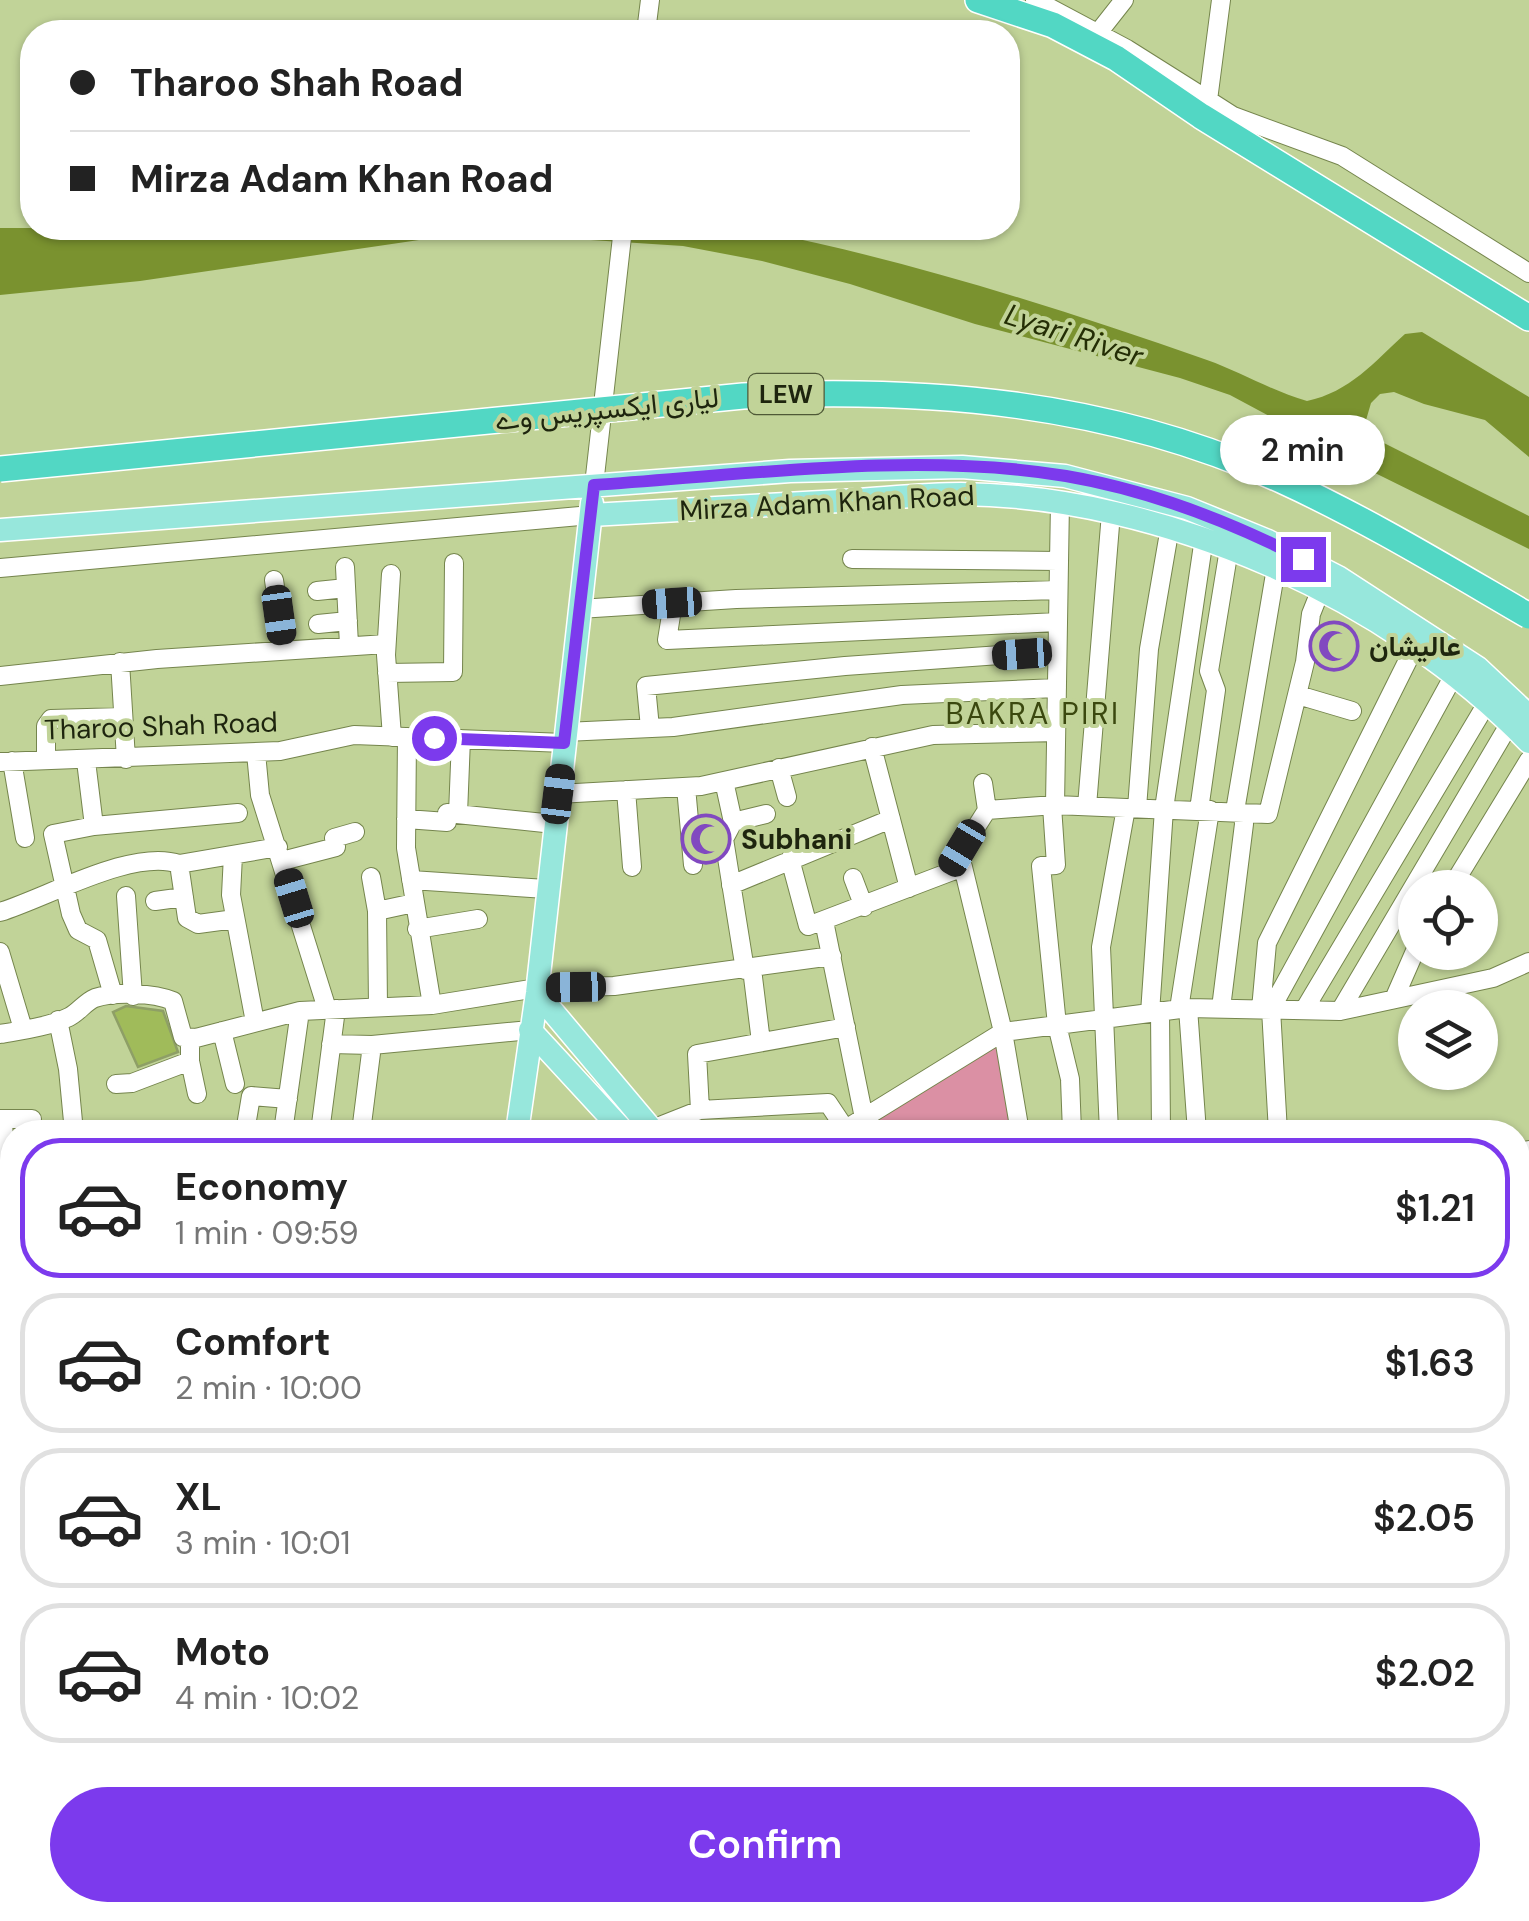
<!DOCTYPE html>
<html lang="en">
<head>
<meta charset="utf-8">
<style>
  body { margin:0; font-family:"DM Sans",Vazirmatn,sans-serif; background:#f6f6f6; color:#222; height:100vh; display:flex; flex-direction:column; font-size:38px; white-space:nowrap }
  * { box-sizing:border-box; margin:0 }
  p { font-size:32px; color:#767676 }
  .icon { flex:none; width:55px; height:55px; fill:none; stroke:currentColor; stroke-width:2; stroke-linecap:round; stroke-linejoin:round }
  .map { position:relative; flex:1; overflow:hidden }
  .details { position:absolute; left:0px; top:1120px; width:1530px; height:802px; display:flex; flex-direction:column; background:#fff; border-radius:40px 40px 0 0; box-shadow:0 2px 8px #0004 }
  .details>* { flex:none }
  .guide { position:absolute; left:20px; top:20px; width:1000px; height:220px; border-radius:40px; box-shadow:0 2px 8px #0004; display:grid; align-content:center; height:220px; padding:0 50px; background:#fff }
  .controls { position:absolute; left:1398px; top:870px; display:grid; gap:20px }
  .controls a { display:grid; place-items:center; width:100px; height:100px; border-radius:50%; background:#fff; box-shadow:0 2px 8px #0004; font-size:50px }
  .end { position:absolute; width:45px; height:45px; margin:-22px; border:12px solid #7c3aed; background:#fff; box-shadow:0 0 0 5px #fff }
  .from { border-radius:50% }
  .bubble { position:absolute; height:70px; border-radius:35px; background:#fff; box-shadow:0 2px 8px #0004; font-size:32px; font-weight:600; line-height:70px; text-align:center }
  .car { position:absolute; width:30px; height:60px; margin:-30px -15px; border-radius:12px; box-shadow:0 0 8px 2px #0007; background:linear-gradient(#222 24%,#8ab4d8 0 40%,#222 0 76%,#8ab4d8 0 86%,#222 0) }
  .guide b { display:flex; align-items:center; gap:35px; height:95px; font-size:38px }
  .guide b+b { border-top:2px solid #e0e0e0 }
  .guide i { width:25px; height:25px; background:#222 }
  ul { padding:18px 0 0; list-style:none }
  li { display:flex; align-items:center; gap:30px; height:140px; margin:0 20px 15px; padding:0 30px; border:5px solid #e0e0e0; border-radius:40px }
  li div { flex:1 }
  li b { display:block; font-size:38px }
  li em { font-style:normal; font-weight:600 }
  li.active { border-color:#7c3aed }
  li>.icon { width:90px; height:90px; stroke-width:1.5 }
  .action { display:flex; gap:20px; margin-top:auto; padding:20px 50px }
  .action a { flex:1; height:115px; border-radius:60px; background:#7c3aed; color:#fff; font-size:40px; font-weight:600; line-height:115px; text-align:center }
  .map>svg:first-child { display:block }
  .built { fill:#b5c987 }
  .green { fill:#db90a4 }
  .water { fill:#7a922f }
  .building { fill:#a0bb5a; stroke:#8e9f66; stroke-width:2.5 }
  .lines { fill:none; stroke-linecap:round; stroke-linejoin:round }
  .minor-casing { stroke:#75854d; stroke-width:20 }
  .major-casing { stroke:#fff; stroke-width:25 }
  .highway-casing { stroke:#fff; stroke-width:28 }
  .minor { stroke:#fff; stroke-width:18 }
  .major { stroke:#97e7dc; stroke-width:22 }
  .highway { stroke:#52d7c4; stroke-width:25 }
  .highway-bridge-casing { stroke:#fff; stroke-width:28; stroke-linecap:butt }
  .highway-bridge { stroke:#52d7c4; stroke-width:25 }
  .route { stroke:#7c3aed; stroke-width:12 }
  .labels { text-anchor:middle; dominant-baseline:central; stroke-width:8; stroke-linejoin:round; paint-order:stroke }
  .shield { fill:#c1d398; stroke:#4f5937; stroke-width:2.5 }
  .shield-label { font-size:25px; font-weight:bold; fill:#1e250e }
  .street-label { font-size:28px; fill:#1e250e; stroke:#c1d398 }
  .poi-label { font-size:28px; font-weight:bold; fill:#1e250e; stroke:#c1d398; text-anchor:start }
  .water-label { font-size:30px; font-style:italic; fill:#242e05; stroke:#c1d398 }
  .neighbourhood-label { font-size:30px; letter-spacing:2.5px; fill:#3b480f; stroke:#c1d398 }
</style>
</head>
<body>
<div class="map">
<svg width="1529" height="1921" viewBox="0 0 1529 1921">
  <rect width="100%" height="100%" fill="#c1d398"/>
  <path class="built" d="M0,1264L12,1265V1413L0,1412Z"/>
  <path class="green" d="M1003,1032L1020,1132H848Z"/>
  <path class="water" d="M0,228L750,229C905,259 1058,308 1207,360C1241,372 1272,391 1307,401C1350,392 1374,362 1405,334L1422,332L1529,397V457L1485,420L1424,404L1394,392L1380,394L1371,403L1364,427L1370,436L1529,516V549L1375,473L1230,395L1180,378L975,324L850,284L762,261L683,246L514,235L419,240L140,281L0,295Z"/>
  <path class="building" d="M126,1006L163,1011L178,1052L138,1067L113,1012Z"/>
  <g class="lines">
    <g class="minor-casing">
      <path id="minor" d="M1035,0L1127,49L1208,100
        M1221,0L1208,100L1233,116L1342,156L1529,273
        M646,32L650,0
        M1098,33L1124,0
        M594,485L623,228
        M852,559L1058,561
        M345,567L349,645
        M0,568L591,515
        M391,574L386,655L392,737
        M274,580L284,649
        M317,591L346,588
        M673,603L667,640L1058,622
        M579,609L736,599L1058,590
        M318,624L348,621
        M120,662L126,759
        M387,673L453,672L454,563
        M0,676L157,659L386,644
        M1298,695L1352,711
        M650,728L646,686L845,666L1057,651
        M565,732L673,727L902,695L1057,688
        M407,737L406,848L432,1005
        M872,747L909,888
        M256,753L260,795L327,1009
        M46,758V726L51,719L123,717
        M12,761L25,838
        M86,761L94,826
        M0,762L280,751L354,735L564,743
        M779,768L787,797
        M724,781L733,822L724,839L745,970
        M983,783L987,810
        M686,787L693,865
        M626,790L632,867
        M558,794L701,786L933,735L1056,732
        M1055,805L1060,502
        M1052,806L1056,865L1041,866L1057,1025L1070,1079L1072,1132
        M1087,806L1111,513
        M1137,808L1149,649L1170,527
        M1199,810L1216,690L1209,671L1229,549
        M1235,811L1276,568
        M458,814L461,739
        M406,819L447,822V813L554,824
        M733,822L766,814
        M233,855L231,895L255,1022
        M790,859L808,926L963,867L1003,1032L1020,1132
        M282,861L336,847L334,838L355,832
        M179,864L187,918L198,924L235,919
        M947,873L987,810L1055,805L1268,814L1305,662L1311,614L1321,589
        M371,877L377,911L378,1007
        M853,878L864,907
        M411,880L546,889
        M731,885L891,819
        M1451,888L1529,760
        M126,896L133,996
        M155,901L184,897
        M377,911L414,903
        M0,912C48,897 133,848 179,864L278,847
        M824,921L864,1118
        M417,929L478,919
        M0,952L23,1029
        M752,969L761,1042
        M113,995L97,940L78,930L71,914L53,834L94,826L238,813
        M1394,999L1415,951
        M1188,1008L1197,1132
        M1221,1008L1244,824L1243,813
        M1179,1009L1210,810
        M1261,1009L1267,943L1414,648
        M1304,1010L1487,703
        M1160,1011L1161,1132
        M1340,1011L1510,723
        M1150,1013L1164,809L1204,538
        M58,1020L68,1069L74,1132
        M222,1031L235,1084
        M0,1034C23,1030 48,1027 69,1017C79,1012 85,1002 95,998C115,991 154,993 173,1001L183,1037L196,1038L300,1011L432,1005L537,988L614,986L832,956
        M331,1044L372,1045L530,1030
        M190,1061L197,1094
        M116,1084L132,1083L190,1061V1038
        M700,1110L697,1054L846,1027
        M0,1119H32
        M3,1119L6,1192
        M652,1129L700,1110L828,1103L846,1130
        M245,1132L251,1096L288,1099
        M283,1132L300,1011
        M320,1132L336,1009
        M361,1132L372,1045
        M841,1132L1003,1032L1188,1008L1340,1011L1493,978L1529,962
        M1109,1132L1101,947L1126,808
        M1278,1132L1271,1009L1454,675
        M1518,1154L1529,1150
        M0,1268L12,1269
        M10,1413L12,1527
        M1518,1556L1529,1552
        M0,1580L12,1574
        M2,1627L12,1651
        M0,1725L12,1698
        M0,1754L12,1752
        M1518,1754L1529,1749
        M0,1785L12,1784
        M1518,1834L1529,1827
        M1518,1885L1529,1879
        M599,1910L600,1921
        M753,1910L754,1921
        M927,1910V1921
        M0,1920L75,1912
        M238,1921V1910
        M1152,1921L1181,1914L1184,1910
        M1303,1921L1341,1910
        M1447,1921L1468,1910
        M1525,1921L1529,1919"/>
    </g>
    <g class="major-casing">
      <path id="major" d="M591,515C674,511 757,506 840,501C880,499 921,494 961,494C1164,496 1388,597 1529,742
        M0,530L790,471L962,467L1065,476L1187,508L1268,541L1338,577L1478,668L1529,716
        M537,993L654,1132
        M530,1030L624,1132
        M517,1132L537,993L592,503
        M1119,1910L1122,1921
        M1135,1910L1138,1921
        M421,1921L422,1910"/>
    </g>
    <g class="highway-casing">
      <path id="highway" d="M978,0L1053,25L1116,58L1201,116L1529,318"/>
    </g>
    <use href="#minor" class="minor"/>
    <use href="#major" class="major"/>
    <use href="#highway" class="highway"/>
    <g class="highway-bridge-casing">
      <path id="highway-bridge" d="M0,469L743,396C930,387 1110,402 1283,481C1368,520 1448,569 1529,616"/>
    </g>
    <use href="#highway-bridge" class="highway-bridge"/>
  </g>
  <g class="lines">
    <path class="route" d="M434,738L564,743L594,485C742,475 920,451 1066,476C1148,490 1229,521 1303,559"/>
  </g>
  <defs>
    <g id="mosque-ring" transform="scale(2.5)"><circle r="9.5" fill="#c1d398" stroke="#8149c0" stroke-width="1.5"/><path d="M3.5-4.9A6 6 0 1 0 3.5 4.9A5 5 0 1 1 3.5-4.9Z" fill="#8149c0"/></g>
  </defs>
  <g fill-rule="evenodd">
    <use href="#mosque-ring" x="1334" y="646"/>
    <use href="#mosque-ring" x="706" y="839"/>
  </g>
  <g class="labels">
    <rect class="shield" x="748.5" y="374" width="75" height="40" rx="8"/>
    <g class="shield-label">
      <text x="786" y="394">LEW</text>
    </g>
    <g class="street-label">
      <text transform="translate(607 409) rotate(-6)">لیاری ایکسپریس وے</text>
      <text transform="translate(827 503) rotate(-3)">Mirza Adam Khan Road</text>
      <text transform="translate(161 726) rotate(-2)">Tharoo Shah Road</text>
    </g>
    <g class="poi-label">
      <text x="1369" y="646">عالیشان</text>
      <text x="741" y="839">Subhani</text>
    </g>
    <g class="water-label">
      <text transform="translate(1074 335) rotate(18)">Lyari River</text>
    </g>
    <g class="neighbourhood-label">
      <text x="1033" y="713">BAKRA PIRI</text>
    </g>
  </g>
</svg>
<div class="controls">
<a><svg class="icon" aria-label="locate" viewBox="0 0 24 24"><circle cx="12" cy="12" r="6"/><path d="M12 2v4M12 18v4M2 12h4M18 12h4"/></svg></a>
<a><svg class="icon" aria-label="layers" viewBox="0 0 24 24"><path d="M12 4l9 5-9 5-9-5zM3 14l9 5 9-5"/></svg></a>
</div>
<i class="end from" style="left:434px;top:738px"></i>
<i class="end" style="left:1303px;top:559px"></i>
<div class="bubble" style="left:1220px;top:415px;width:165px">2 min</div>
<i class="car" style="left:672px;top:603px;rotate:266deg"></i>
<i class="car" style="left:279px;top:615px;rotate:172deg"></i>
<i class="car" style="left:1022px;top:654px;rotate:266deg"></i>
<i class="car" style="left:558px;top:794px;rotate:7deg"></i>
<i class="car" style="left:962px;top:848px;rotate:211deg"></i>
<i class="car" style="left:294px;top:898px;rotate:343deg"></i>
<i class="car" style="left:576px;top:987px;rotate:269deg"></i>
<div class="guide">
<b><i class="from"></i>Tharoo Shah Road</b>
<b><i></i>Mirza Adam Khan Road</b>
</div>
<section class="details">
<ul>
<li class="active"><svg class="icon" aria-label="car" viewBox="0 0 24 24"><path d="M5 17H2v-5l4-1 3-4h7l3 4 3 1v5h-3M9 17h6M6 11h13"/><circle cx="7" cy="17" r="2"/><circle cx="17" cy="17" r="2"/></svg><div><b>Economy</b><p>1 min · 09:59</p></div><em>$1.21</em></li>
<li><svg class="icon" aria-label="car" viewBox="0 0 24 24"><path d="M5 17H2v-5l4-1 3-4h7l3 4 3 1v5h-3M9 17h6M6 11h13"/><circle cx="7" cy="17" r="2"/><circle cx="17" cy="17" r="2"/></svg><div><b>Comfort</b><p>2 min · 10:00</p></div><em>$1.63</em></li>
<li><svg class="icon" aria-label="car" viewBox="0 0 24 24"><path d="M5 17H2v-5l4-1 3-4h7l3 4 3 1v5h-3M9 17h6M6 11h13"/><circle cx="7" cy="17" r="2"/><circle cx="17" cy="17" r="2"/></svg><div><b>XL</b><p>3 min · 10:01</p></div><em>$2.05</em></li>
<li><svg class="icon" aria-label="car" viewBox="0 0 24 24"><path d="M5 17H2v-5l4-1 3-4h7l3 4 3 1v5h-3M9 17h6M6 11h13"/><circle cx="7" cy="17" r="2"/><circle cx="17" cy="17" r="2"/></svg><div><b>Moto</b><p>4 min · 10:02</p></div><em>$2.02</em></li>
</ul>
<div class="action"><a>Confirm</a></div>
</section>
</div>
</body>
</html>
